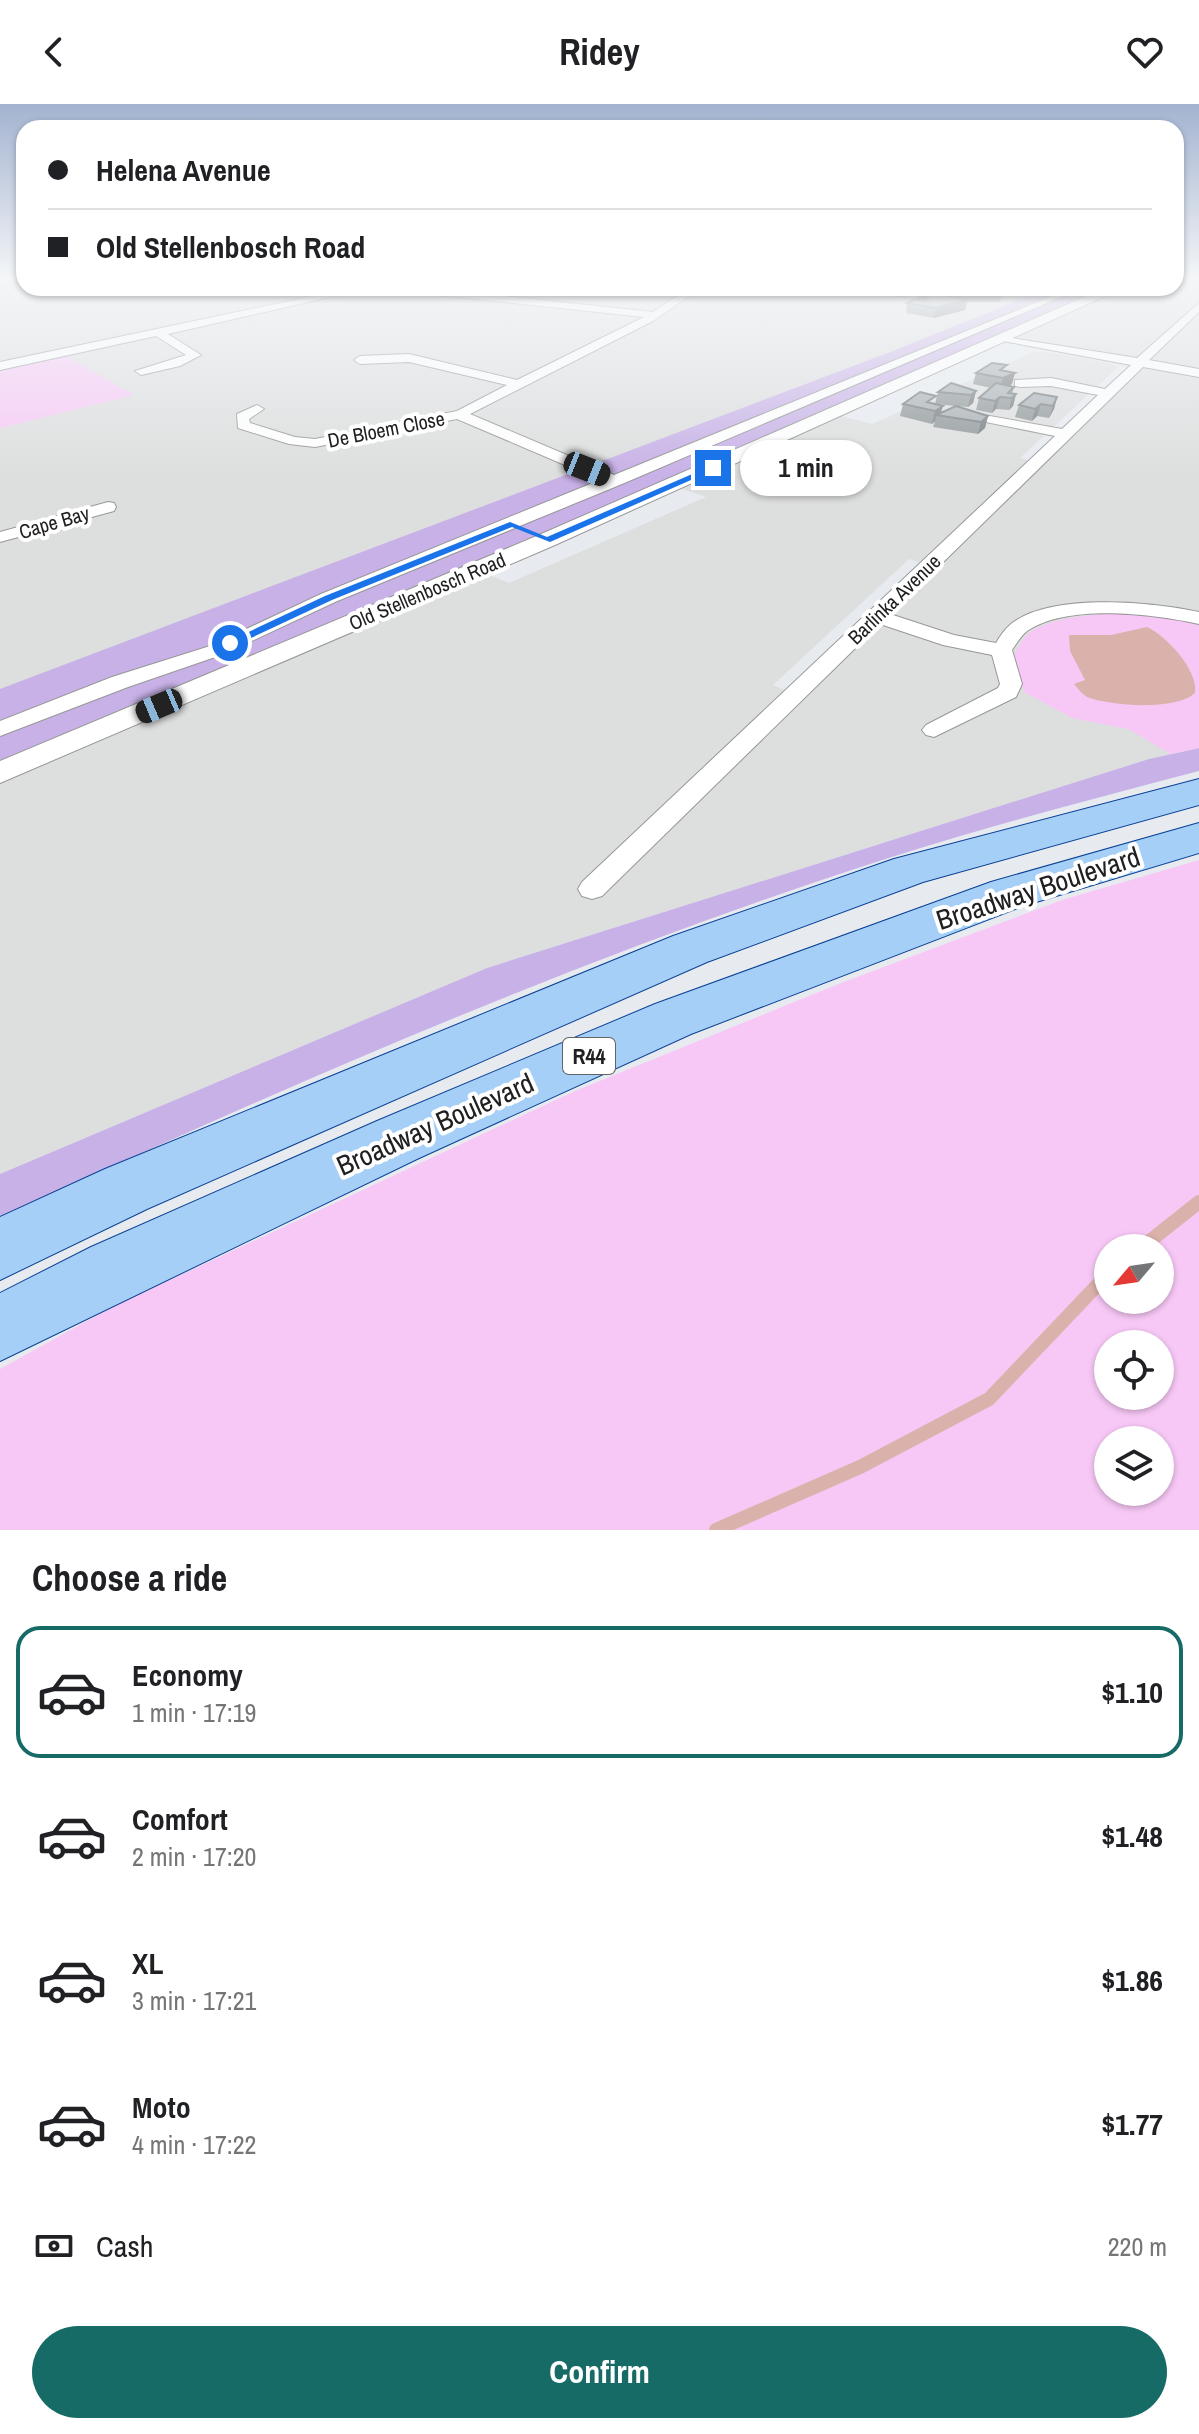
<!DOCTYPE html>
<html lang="en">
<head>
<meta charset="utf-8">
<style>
  body { margin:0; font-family:"Archivo Narrow",sans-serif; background:#f6f6f6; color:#202124; height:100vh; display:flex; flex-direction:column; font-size:30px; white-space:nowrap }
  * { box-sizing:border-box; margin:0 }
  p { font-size:26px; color:#757577 }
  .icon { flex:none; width:44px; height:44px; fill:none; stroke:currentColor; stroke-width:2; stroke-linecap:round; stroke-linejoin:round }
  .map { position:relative; height:1426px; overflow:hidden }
  .sheet { display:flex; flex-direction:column; background:#fff; flex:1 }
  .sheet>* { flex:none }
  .banner { position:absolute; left:16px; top:16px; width:1168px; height:176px; border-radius:24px; box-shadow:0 2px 6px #0004; display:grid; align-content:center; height:176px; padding:0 32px; background:#fff }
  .needle { width:52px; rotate:241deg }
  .buttons { position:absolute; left:1094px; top:1130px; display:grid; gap:16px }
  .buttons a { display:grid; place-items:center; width:80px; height:80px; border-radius:50%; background:#fff; box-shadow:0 2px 6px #0004; font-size:40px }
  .end { position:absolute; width:36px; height:36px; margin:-18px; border:10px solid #1a73e8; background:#fff; box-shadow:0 0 0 4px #fff }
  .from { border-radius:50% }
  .bubble { position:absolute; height:56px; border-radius:28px; background:#fff; box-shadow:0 2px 6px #0004; font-size:26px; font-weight:700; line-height:56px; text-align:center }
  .car { position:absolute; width:24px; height:48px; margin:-24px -12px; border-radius:10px; box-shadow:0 0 6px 2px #0007; background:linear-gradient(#222 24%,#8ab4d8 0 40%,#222 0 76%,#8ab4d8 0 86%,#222 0) }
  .banner b { display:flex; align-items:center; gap:28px; height:76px; font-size:30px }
  .banner b+b { border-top:2px solid #e0e0e0 }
  .banner i { width:20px; height:20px; background:#202124 }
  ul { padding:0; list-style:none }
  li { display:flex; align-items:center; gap:24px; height:132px; margin:0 16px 12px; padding:0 16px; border:4px solid transparent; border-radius:24px }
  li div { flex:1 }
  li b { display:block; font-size:30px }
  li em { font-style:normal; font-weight:700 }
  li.active { border-color:#176b67 }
  li>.icon { width:72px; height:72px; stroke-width:1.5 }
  h2 { padding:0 32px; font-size:36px; line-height:96px }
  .pay { display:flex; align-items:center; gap:20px; height:88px; padding:0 32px; font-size:30px }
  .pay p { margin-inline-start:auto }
  .button { display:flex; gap:16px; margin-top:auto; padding:16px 32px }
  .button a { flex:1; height:92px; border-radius:48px; background:#176b67; color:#fff; font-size:32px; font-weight:700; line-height:92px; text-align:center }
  header { display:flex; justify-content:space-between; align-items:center; height:104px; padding:0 32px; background:#fff; font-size:36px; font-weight:700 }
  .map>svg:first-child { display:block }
  .residential { fill:#dddede; fill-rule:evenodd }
  .grass { fill:#c8b1e7 }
  .park { fill:#f7c8f6; fill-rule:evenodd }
  .water { fill:#dbb2ab }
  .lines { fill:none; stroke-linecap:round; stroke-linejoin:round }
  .stream { stroke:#dbb2ab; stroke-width:14 }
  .minor-casing { stroke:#979797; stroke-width:2 }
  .tertiary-casing { stroke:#979797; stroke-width:2 }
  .primary-casing { stroke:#094194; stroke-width:2 }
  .minor { fill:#fff; fill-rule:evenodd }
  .tertiary { fill:#fff; fill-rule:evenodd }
  .primary { fill:#a6cff7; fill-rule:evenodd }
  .wall { fill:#8f9699; fill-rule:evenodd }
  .shaded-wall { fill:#747a7d }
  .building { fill:#a6aeb2; stroke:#747a7d; stroke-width:2 }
  .route { fill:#1a73e8 }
  .labels { text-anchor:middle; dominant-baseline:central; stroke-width:8; stroke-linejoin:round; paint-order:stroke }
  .far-street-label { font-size:20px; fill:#202020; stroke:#fff }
  .shield { fill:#fff; stroke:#636363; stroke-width:2 }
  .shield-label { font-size:22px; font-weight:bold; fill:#202020 }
  .near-street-label { font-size:28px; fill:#202020; stroke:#fff }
</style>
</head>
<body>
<header><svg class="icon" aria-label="back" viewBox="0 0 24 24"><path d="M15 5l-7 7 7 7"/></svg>Ridey<svg class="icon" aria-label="heart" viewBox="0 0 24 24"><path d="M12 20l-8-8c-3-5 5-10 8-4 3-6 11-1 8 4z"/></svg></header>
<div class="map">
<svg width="1199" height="1426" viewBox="0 0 1199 1426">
  <rect width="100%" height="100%" fill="#e7ebf0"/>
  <path class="residential" d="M0,173H24V184H1176V173H1199V644L1149,655L487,864L0,1070V324L133,291L0,263ZM1005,234L1140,259L1037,359L1020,354L1118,263L1109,259L1048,248H1033L872,320L833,310ZM670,381L706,393L509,479L476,466ZM909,455L929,461L797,591L773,581Z"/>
  <path class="grass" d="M1063,184H1111L518,441L0,658V585L893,247L1041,187Z
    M1199,644V667C1097,694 995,720 895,752C588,850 292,979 0,1114V1070L487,864L1149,655Z"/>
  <path class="park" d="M64,251L134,291L0,324V265Z
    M1141,508L1199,519V644L1171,650L1128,625L1072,614L1024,588L1014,551C1018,545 1022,535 1028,530C1052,510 1110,510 1141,508Z
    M1199,756V1426H0V1265L112,1203L575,987L841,879L1062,796ZM1160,1144V1196H1108V1144ZM1108,1240H1160V1292H1108ZM1108,1336H1160V1388H1108Z"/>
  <path class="water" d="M1147,523C1164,530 1199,566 1195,589C1176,607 1110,602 1087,593C1082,590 1078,585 1074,580L1085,576L1070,547L1069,531H1111Z"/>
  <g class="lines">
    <path class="stream" d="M1141,1144L1199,1098
      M716,1426L860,1363L989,1295L1108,1170"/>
    <g class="minor-casing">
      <path id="minor" d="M24,173V176L0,180V174Z
        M351,184H370L168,230L201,251L180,262L141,271L135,267L186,251L156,232L0,266V258Z
        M395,184H429L653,208L689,184H701L653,217L470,310L614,371L1052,192L1058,184H1066L1068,190L622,380L335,498L224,550L128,583L0,632V617L112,573L210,542L321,490L600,376L457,315L315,343L289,340L238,324L237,310L257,301L264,305L249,315L250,319L295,333L315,335L457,307L507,281L409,258L360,260L354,256L360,252L409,250L517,276L644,213L400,187Z
        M1199,199V208L1149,256L1199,265V273L1143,263L890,510L954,531L996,539C1000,532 1005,525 1011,520C1051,488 1152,498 1199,508V520C1154,510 1068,499 1027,527C1021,532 1016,540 1012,546L1022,580L1016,593L934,633L926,631L922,626L926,621L998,584L1000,580L992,551L943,541L880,520L602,792L592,795L582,792L578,785L582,778L1055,332L956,312V306L1062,325L1098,291L1051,282L1020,283L1015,282V276L1051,274L1105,285L1131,261L1003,237L997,234L999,232L1137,254Z
        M108,398L114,399L116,403L114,407L0,438V428Z"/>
    </g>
    <g class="tertiary-casing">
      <path id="tertiary" d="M1105,184H1123L555,441L0,679V657L539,431Z"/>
    </g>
    <g class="primary-casing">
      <path id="primary" d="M1199,675V701L923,778L707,858L147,1105L0,1176V1113L105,1065L673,832L894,755Z
        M1199,719V749L1023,802L691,930L417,1055L0,1257V1189L91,1143L377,1017L655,900L991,778Z"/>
    </g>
    <use href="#minor" class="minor"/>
    <use href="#tertiary" class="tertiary"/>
    <use href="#primary" class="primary"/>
  </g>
  <path class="wall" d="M881,184H921L903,193L880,190Z
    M958,184H991L1002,188L1000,198H967L965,206L934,214L906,209L907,199L918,196V193L959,194L956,192Z
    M1005,267L1012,280L1009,282L1014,283L1012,290H1016L1013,302L1009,306L996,305L992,309L976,306L979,294L991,284L973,280L976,269Z
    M976,287L973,299L968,303L957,302L988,312L985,324L978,330L933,323L935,317L932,320L900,312L903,300H935L938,288ZM936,300L955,302L941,309Z
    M1057,293L1054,305L1049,314L1037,312L1032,317L1015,313L1019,301Z"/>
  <path class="shaded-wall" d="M905,184H921L903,193Z
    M968,196L965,206L934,214L936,204Z
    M1015,269L1012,280L1000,285L1003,274Z
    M976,287L973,299L968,303L971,291Z
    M1016,290L1013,302L1009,306L1012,294Z
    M1000,293L996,305L992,309L995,297Z
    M1057,293L1054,305L1049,314L1053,302Z
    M1041,300L1037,312L1032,317L1035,305Z
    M943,302L940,312L936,311L935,317L932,320L935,307Z
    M988,312L985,324L978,330L981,318Z"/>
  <path class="building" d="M961,184H991L1002,188H966Z
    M939,190L968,196L936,204L907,199L915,195L924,197L928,195L918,193Z
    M992,259L1007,261L1000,266L1015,269L1003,274L976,269Z
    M951,279L976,287L971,291L938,288Z
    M996,279L1014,283L1008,289L1016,290L1012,294L1000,293L995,297L979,294Z
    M920,288L936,292L927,298L943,302L935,307L903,300Z
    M1034,289L1057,293L1053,302L1041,300L1035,305L1019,301Z
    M956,302L988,312L981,318L936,311Z"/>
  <linearGradient id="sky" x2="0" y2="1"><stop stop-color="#a3b3d0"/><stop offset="0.47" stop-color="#f4f6f8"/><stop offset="1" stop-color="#f4f6f8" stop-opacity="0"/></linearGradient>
  <rect width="1199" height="372" fill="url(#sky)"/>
  <path class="route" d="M713,361L716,365L550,438L512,423L332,496L234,542L225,539L325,492L510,418L547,433Z"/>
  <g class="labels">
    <g class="far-street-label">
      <text transform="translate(386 325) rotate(-11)">De Bloem Close</text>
      <text transform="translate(54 418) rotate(-16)">Cape Bay</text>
      <text transform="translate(427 487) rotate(-23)">Old Stellenbosch Road</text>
      <text transform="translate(894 495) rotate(-44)">Barlinka Avenue</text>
    </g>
    <rect class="shield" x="563" y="934" width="52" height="36" rx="6"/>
    <g class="shield-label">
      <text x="589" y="952">R44</text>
    </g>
    <g class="near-street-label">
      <text transform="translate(1038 784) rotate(-18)">Broadway Boulevard</text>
      <text transform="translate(435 1020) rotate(-24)">Broadway Boulevard</text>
    </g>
  </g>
</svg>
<div class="buttons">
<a><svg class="needle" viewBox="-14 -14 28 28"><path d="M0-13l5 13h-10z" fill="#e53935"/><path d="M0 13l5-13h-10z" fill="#757577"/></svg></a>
<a><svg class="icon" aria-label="locate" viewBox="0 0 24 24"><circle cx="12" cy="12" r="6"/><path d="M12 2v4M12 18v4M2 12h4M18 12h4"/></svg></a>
<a><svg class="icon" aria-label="layers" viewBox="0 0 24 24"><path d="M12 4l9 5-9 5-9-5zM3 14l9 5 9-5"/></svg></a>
</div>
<i class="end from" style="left:230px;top:539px"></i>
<i class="end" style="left:713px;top:364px"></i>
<div class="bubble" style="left:740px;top:336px;width:132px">1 min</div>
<i class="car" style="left:587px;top:365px;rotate:112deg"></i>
<i class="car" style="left:159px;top:602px;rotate:247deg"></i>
<div class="banner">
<b><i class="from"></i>Helena Avenue</b>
<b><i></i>Old Stellenbosch Road</b>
</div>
</div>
<section class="sheet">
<h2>Choose a ride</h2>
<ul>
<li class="active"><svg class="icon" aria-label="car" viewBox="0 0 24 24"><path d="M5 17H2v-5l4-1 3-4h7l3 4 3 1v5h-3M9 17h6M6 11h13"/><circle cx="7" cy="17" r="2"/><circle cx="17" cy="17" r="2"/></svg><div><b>Economy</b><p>1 min · 17:19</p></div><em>$1.10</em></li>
<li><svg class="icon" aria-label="car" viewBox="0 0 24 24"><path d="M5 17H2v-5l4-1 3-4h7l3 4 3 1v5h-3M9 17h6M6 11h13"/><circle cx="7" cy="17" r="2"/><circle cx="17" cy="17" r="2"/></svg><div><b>Comfort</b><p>2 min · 17:20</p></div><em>$1.48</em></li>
<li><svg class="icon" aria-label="car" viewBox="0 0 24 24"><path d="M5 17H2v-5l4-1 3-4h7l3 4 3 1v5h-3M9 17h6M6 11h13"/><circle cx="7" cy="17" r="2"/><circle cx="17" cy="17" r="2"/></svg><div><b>XL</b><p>3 min · 17:21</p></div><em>$1.86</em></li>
<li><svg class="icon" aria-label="car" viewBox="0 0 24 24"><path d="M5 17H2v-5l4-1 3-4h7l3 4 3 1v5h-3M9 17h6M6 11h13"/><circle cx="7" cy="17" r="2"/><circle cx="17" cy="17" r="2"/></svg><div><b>Moto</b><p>4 min · 17:22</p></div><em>$1.77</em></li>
</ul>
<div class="pay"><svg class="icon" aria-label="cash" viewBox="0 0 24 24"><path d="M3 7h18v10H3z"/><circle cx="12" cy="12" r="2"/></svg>Cash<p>220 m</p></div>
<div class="button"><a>Confirm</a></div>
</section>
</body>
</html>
